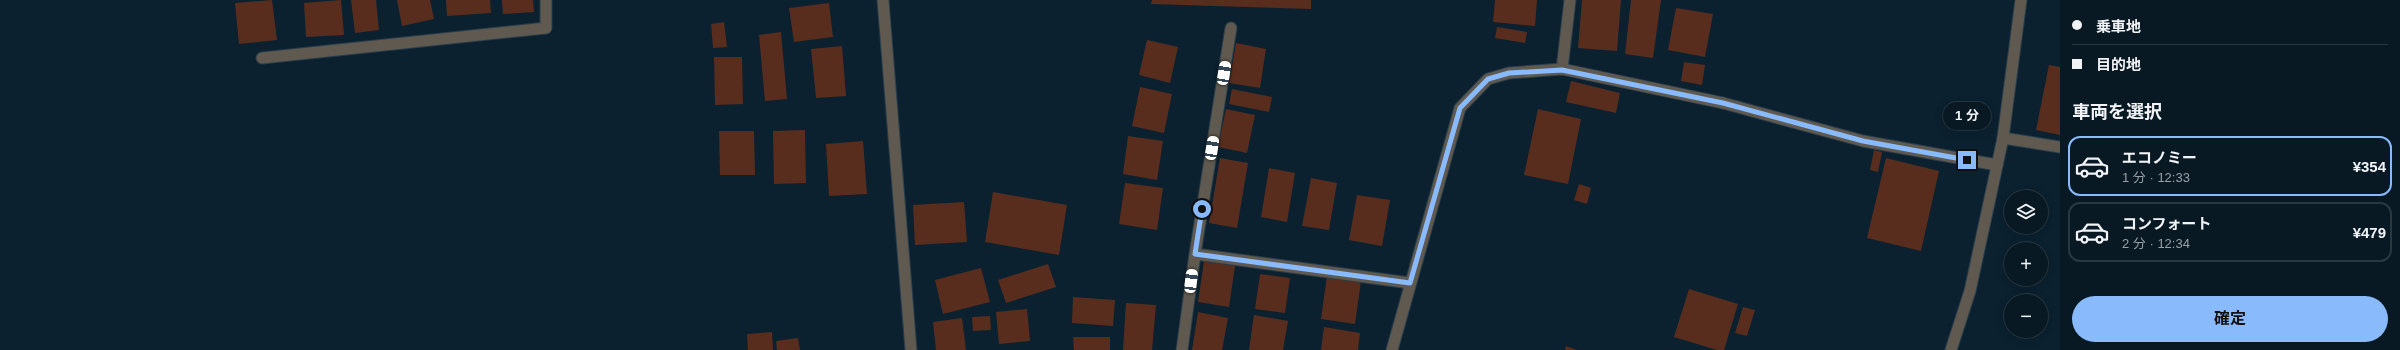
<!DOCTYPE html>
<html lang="ja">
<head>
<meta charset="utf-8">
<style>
  body { margin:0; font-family:Arial,"Noto Sans JP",sans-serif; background:#11222c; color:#f1f3f6; height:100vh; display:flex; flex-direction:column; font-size:15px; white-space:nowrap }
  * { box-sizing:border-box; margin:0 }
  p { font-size:13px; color:#98a0a6 }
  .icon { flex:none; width:22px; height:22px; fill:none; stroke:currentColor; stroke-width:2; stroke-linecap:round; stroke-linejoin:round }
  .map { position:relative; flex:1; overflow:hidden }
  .details { display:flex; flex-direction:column; background:#081924; width:340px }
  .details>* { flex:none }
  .hud { display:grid; align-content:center; height:88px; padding:0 12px; background:#081924 }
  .tools { position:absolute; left:2004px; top:190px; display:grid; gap:8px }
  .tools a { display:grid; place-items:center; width:44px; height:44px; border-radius:50%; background:#081924; box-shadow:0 2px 10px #0003,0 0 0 1px #293841; font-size:20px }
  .end { position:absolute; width:18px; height:18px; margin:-9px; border:5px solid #89bafc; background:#111; box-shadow:0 0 0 2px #111 }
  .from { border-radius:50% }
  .bubble { position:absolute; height:28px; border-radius:14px; background:#081924; box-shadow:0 2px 10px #0003,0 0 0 1px #293841; font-size:13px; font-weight:700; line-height:28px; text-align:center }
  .car { position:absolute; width:12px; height:24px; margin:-12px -6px; border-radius:5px; box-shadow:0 0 3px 1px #0007; background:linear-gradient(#fff 24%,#345 0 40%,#fff 0 76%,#345 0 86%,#fff 0) }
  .hud b { display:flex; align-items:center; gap:14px; height:38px; font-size:15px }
  .hud b+b { border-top:1px solid #293841 }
  .hud i { width:10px; height:10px; background:#f1f3f6 }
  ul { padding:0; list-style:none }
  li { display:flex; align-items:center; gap:12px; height:60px; margin:0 8px 6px; padding:0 4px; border:2px solid #293841; border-radius:12px }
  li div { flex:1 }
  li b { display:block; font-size:15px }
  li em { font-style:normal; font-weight:700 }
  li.selected { border-color:#89bafc }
  li>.icon { width:36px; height:36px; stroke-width:1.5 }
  h2 { padding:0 12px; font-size:18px; line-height:48px }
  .cta { display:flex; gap:8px; margin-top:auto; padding:8px 12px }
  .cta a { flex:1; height:46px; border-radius:24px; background:#89bafc; color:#111; font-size:16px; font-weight:700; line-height:46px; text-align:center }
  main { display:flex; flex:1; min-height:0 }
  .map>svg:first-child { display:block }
  .building { fill:#582d1d }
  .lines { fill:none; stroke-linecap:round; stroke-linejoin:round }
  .service-casing { stroke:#293e4c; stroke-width:13 }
  .minor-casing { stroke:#293e4c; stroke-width:13 }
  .tertiary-casing { stroke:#293e4c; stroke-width:13 }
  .service { stroke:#5f594f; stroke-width:11 }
  .minor { stroke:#5f594f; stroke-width:11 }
  .tertiary { stroke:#5f594f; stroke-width:11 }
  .route { stroke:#89bafc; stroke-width:5 }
</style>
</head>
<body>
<main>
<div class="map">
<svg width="2060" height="350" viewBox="0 0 2060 350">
  <rect width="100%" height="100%" fill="#0b2130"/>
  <path class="building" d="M272,0L277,40L239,44L235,3Z
    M341,0L344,35L306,37L304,3Z
    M351,0H376L379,30L355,33Z
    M397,0H430L434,19L402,26Z
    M446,0H490L491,13L447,16Z
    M502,0H533L534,12L503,14Z
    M1152,0H1311V9L1151,4Z
    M1495,0H1537L1535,26L1493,22Z
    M1582,0H1621L1617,51L1578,48Z
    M1631,0H1661L1653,58L1625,54Z
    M829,3L833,37L794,42L789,8Z
    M1676,8L1713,14L1705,57L1668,50Z
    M724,22L727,47L713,48L711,24Z
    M1497,27L1527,32L1525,43L1495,38Z
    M781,32L787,99L765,101L759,35Z
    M1147,40L1178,47L1170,83L1139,75Z
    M1236,43L1266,49L1260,88L1229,83Z
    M842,46L846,96L816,98L811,49Z
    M714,57H742L743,104L715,105Z
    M1684,62L1705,65L1702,85L1681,81Z
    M2049,65L2060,67V135L2036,130Z
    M1571,81L1620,93L1616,113L1566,102Z
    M1140,87L1172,94L1164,133L1132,126Z
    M1232,89L1272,97L1269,112L1229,104Z
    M1226,109L1255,115L1247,153L1218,147Z
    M1538,109L1581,119L1568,184L1524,175Z
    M805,130L806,183L774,184L773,131Z
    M719,131H754L755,175H720Z
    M1128,136L1163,141L1157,180L1123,174Z
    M863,141L867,194L829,196L826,144Z
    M1874,150L1882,152L1878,172L1870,170Z
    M1220,158L1248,163L1237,228L1209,223Z
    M1886,158L1939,171L1921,251L1867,238Z
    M1269,168L1295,173L1287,222L1261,217Z
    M1311,178L1337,183L1329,230L1302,226Z
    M1125,183L1163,188L1157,230L1119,224Z
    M1579,184L1591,188L1587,204L1574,200Z
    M993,192L1067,205L1059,255L985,242Z
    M1357,195L1390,200L1382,246L1349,240Z
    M964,202L967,242L915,245L913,205Z
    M1204,261L1235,266L1229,307L1198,302Z
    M1048,264L1056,287L1006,303L998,280Z
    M981,268L990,302L943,314L935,280Z
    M1260,274L1290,278L1285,313L1255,309Z
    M1327,276L1361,281L1355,324L1321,319Z
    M1689,289L1738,304L1724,350H1717L1674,337Z
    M1073,297L1115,300L1113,326L1072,323Z
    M1126,303L1156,305L1152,350H1123Z
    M1743,307L1755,310L1747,336L1735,333Z
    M1027,309L1030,341L999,344L996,312Z
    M1198,312L1228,318L1222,350H1192Z
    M1254,315L1288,321L1283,350H1249Z
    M990,316L991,330L973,331L972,317Z
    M962,318L966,350H936L933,322Z
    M1324,327L1360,333L1358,350H1321Z
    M772,332L773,350H748L747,334Z
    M1073,337H1110V350H1074Z
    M798,338L800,350H777L776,341Z
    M1566,346L1577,350H1565Z"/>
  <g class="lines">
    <g class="service-casing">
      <path id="service" d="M262,58L546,28V0
        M1562,69L1570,0
        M1723,103L1863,141L1997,165
        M1195,254L1410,283
        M1182,350L1195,254L1231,28"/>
    </g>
    <g class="minor-casing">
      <path id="minor" d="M883,0L911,350
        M2003,138L2060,147
        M1392,350L1460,108L1488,79L1509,73L1562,69L1723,103"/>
    </g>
    <g class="tertiary-casing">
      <path id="tertiary" d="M1951,350L1970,291L2003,138L2021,0"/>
    </g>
    <use href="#service" class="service"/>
    <use href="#minor" class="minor"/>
    <use href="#tertiary" class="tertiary"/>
  </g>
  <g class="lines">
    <path class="route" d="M1202,209L1195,254L1410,283L1460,108L1488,79L1509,73L1562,70L1723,103L1863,141L1967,160"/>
  </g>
</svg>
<div class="tools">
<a><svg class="icon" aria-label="layers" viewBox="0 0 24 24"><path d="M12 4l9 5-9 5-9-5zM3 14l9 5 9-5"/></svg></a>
<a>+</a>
<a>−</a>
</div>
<i class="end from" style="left:1202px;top:209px"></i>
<i class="end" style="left:1967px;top:160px"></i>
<div class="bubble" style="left:1943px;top:102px;width:48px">1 分</div>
<i class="car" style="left:1224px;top:73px;rotate:9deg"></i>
<i class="car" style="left:1212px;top:148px;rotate:9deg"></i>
<i class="car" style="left:1191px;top:281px;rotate:7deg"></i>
</div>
<section class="details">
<div class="hud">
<b><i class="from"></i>乗車地</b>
<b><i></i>目的地</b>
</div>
<h2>車両を選択</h2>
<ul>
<li class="selected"><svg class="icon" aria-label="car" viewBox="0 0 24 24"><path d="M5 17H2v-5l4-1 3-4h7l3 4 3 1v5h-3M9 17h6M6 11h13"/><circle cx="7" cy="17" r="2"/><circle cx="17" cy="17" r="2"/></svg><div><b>エコノミー</b><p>1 分 · 12:33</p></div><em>¥354</em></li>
<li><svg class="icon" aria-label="car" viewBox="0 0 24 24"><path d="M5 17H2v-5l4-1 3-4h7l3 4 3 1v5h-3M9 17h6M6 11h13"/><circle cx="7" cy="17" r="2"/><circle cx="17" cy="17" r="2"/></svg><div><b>コンフォート</b><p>2 分 · 12:34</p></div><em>¥479</em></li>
</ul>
<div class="cta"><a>確定</a></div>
</section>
</main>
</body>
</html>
